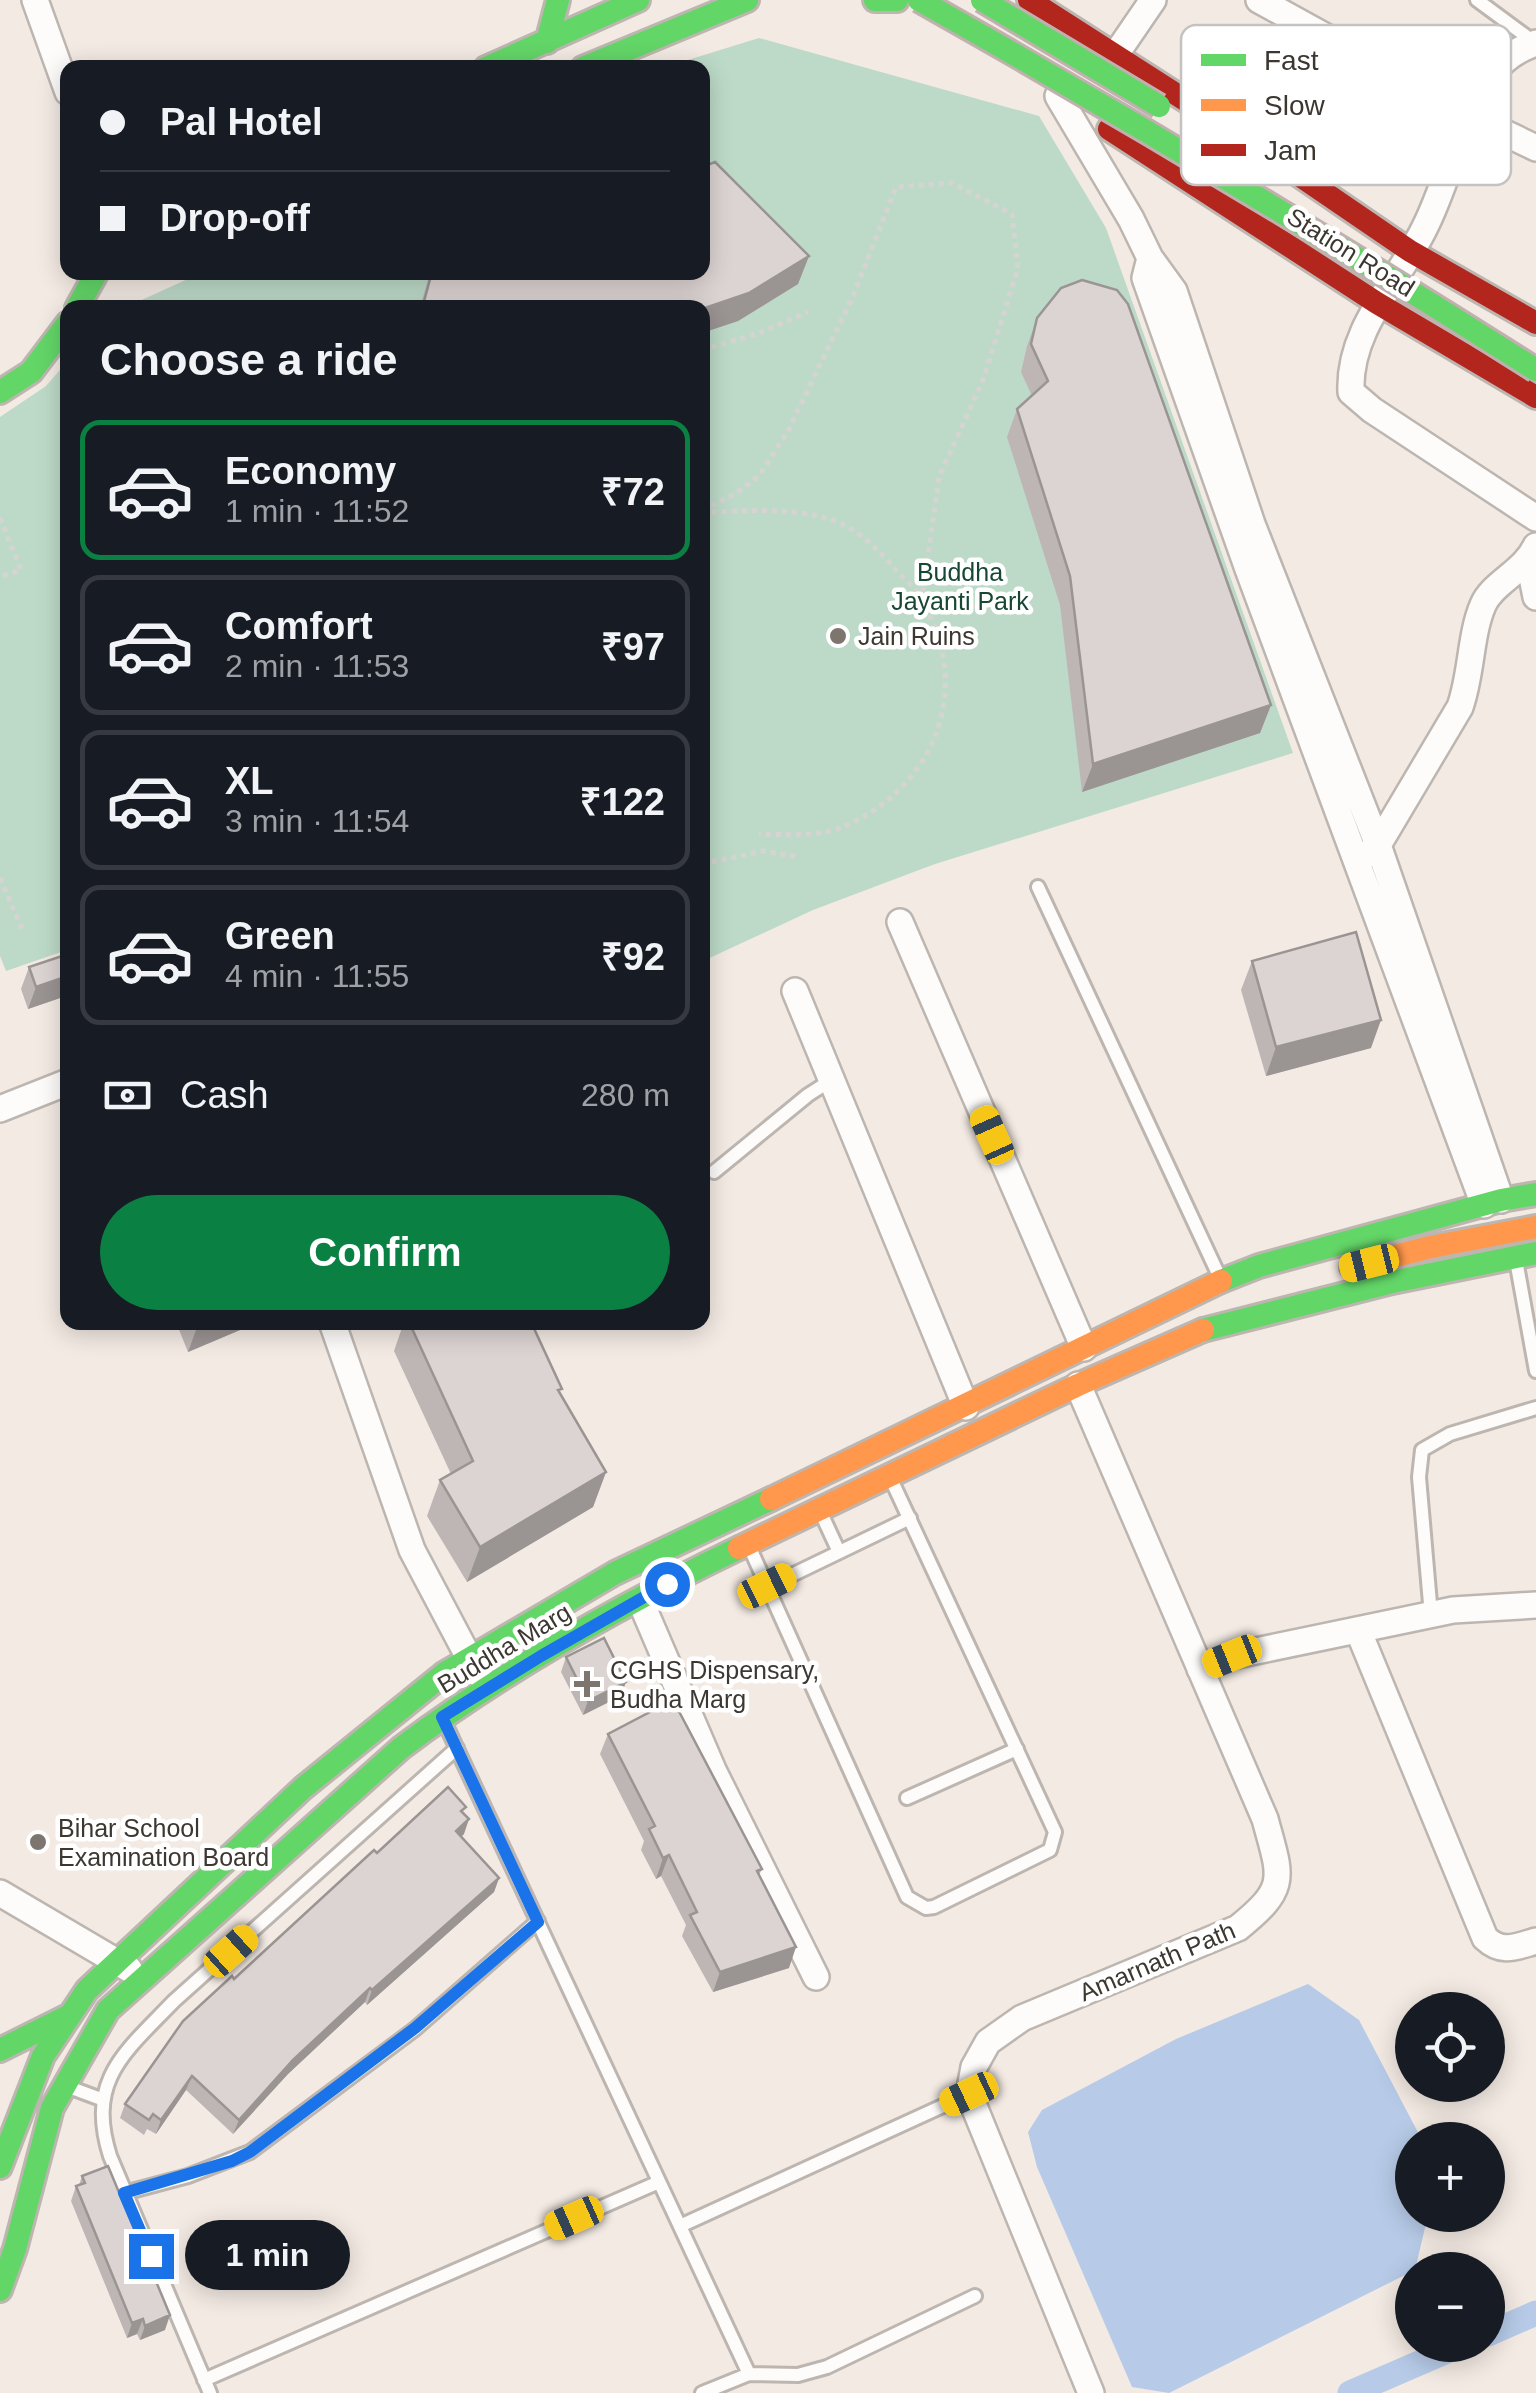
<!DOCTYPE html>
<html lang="en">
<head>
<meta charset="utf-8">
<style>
  body { margin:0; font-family:Helvetica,sans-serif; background:#20242c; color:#f1f3f6; height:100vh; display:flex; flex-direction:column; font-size:38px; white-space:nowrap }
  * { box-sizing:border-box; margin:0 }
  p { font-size:32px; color:#9ea1a6 }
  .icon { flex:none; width:55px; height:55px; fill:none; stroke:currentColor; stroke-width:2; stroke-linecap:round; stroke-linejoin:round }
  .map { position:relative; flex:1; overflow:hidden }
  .drawer { position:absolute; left:60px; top:300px; width:650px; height:1030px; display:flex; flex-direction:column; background:#171b24; border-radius:20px; box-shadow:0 5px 25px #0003 }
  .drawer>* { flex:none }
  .guide { position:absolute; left:60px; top:60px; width:650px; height:220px; border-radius:20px; box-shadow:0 5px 25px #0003; display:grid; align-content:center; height:220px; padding:0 40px; background:#171b24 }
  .controls { position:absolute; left:1395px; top:1992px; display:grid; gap:20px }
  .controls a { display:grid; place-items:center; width:110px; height:110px; border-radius:50%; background:#171b24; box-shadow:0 5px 25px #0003; font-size:50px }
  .end { position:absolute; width:45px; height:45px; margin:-22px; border:12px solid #1a73e8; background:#fff; box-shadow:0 0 0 5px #fff }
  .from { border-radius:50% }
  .bubble { position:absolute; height:70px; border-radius:35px; background:#171b24; box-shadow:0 5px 25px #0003; font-size:32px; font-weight:600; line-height:70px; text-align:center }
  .car { position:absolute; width:30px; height:60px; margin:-30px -15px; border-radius:12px; box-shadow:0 0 8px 2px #0007; background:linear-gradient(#f5c518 24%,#345 0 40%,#f5c518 0 76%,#345 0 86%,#f5c518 0) }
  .guide b { display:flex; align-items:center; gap:35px; height:95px; font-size:38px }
  .guide b+b { border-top:2px solid #363941 }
  .guide i { width:25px; height:25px; background:#f1f3f6 }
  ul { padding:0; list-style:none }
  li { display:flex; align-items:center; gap:30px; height:140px; margin:0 20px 15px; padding:0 20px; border:5px solid #363941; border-radius:20px }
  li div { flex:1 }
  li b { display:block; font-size:38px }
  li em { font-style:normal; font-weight:600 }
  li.selected { border-color:#0b8043 }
  li>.icon { width:90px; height:90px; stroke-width:1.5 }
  h2 { padding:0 40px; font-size:45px; line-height:120px }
  .pay { display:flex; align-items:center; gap:25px; height:110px; padding:0 40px; font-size:38px }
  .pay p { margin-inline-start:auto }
  .button { display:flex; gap:20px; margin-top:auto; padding:20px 40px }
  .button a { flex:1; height:115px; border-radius:60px; background:#0b8043; color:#fff; font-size:40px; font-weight:600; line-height:115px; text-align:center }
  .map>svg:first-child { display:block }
  .green { fill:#bddac8 }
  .water { fill:#b7cbe8 }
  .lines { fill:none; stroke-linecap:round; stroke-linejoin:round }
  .canal { stroke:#b7cbe8; stroke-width:25 }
  .lane-casing { stroke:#bdb6b0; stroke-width:18 }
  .street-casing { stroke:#bdb6b0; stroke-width:30 }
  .fast-casing { stroke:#bdb6b0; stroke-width:28 }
  .slow-casing { stroke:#bdb6b0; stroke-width:28 }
  .jam-casing { stroke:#bdb6b0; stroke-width:28 }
  .path { stroke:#d6d4d2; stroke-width:5; stroke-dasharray:5 5; stroke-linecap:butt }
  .lane { stroke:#fdfcfb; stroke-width:12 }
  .street { stroke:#fdfcfb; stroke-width:25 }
  .fast { stroke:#63d668; stroke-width:22 }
  .slow { stroke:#ff974d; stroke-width:22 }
  .jam { stroke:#b3261e; stroke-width:22 }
  .fast-bridge-casing { stroke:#c1b0af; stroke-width:28; stroke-linecap:butt }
  .fast-bridge { stroke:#63d668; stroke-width:22 }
  .wall { fill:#bdb6b5 }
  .shaded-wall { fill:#9a9493 }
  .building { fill:#dcd4d2; stroke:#9a9493; stroke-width:2.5 }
  .route { stroke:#1a73e8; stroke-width:12 }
  .poi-dot { fill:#7d766f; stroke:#fff; stroke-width:4 }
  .labels { text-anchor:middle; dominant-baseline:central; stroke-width:9; stroke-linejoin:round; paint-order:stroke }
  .street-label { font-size:25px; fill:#3d3731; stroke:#fff }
  .park-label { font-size:25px; fill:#184835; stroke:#fff }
  .poi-label { font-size:25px; fill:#3d3731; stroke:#fff; text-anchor:start }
  .key { fill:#fff; stroke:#c5c3c1; stroke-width:2.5 }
  .key-label { font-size:28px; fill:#3d3731 }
</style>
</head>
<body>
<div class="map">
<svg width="1536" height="2393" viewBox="0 0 1536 2393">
  <rect width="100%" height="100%" fill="#f3eae3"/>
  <path class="green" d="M759,38L1039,116L1106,228L1293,753L935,864L813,910L703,961L702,308H124L201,273L702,272V68L665,67Z
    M67,362V950L6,971L0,956V417L46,386Z"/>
  <path class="water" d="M1308,1984L1359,2020L1422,2140H1412V2215H1428L1415,2270L1169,2393L1132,2387L1037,2167L1028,2132L1042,2110L1176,2039Z"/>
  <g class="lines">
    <path class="canal" d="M1488,2334L1536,2313
      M1350,2393L1461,2345"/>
    <g class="lane-casing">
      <path id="lane" d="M1477,0L1534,42
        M1038,887L1221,1280
        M714,1172L808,1095L833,1079
        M1516,1260L1536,1371
        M821,1513L839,1552
        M749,1546L907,1897L926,1908L934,1907L1050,1850L1055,1832L890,1477
        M767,1587L910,1518
        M1431,1615L1419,1477L1422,1450L1450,1434L1536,1408
        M443,1719L749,2374
        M907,1798L1017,1749
        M66,2086L101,2099
        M124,2193L188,2176L250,2152L415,2029L538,1921
        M680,2226L969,2094
        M204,2380L659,2182
        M210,2393L110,2156C86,2080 124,2053 174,2001L457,1748
        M702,2393L749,2374L798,2375L827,2367L975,2296"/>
    </g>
    <g class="street-casing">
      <path id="street" d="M35,0L68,92
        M1259,0L1469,116L1536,148
        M1536,43C1518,49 1504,58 1493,73C1460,118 1450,177 1425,227C1399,281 1348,328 1351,392L1372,410L1536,518
        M1114,57L1153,0
        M1058,96L1131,219L1150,258L1174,291L1252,524L1378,845L1501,1200
        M1150,258L1145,278L1248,569L1484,1205
        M1529,562L1536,597
        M1368,854L1378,845L1460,707C1472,673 1470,635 1483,605C1492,583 1524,572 1536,546
        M900,922L1084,1348
        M795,991L966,1407
        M0,1109L68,1082
        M332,1322L412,1550L477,1673
        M1078,1385L1265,1819C1281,1878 1289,1887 1238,1928L1022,2018L988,2042L974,2067L969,2094L1091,2393
        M640,1600L713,1770L816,1977
        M1358,1630L1485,1938C1502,1954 1515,1947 1536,1941
        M1200,1669L1232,1656L1453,1610L1536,1605
        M0,1893L129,1969"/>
    </g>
    <g class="fast-casing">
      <path id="fast" d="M875,0H897
        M547,42L558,0
        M486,68L638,0
        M583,68L747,0
        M77,308L97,272
        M0,392L31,372L68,323
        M1221,1281L1259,1266L1501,1200L1536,1194
        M1203,1330L1392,1282L1536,1253
        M0,2050L66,2017
        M0,2167L43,2056L87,1990L303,1788L445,1673L615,1573L771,1499
        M0,2290L15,2249L52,2108L108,2010L401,1748C502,1672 625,1603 739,1548"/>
    </g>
    <g class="slow-casing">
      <path id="slow" d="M1352,1267L1431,1247L1536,1227
        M771,1499L1221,1281
        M739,1548L1078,1385L1203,1330"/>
    </g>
    <g class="jam-casing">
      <path id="jam" d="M1029,0L1249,141L1410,251L1536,323
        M1109,129L1377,303L1536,397"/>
    </g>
    <path class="path" d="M702,350L759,333L808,312
      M702,510L735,494L759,476L788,431L853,296L896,187L952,183L1012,214L1018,268L983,380L939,477L922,598L1014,611
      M702,513C744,510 809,506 846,526C866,537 882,554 897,571C906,580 916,589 922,600C974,690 935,787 843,827C824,836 781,835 759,834
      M0,518L21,570L0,577
      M702,864L763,851L799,857
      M0,878L24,933"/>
    <use href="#lane" class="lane"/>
    <use href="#street" class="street"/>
    <use href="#fast" class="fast"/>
    <use href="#slow" class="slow"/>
    <use href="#jam" class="jam"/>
    <g class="fast-bridge-casing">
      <path id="fast-bridge" d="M919,0C1128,118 1333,241 1536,370
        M982,0L1159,106"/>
    </g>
    <use href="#fast-bridge" class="fast-bridge"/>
  </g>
  <path class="wall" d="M809,256L798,284L738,321L702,333V308H420L430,272H702Z
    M1037,318L1271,705L1260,733L1082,792L1060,605L1007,437L1017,409L1032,396L1021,372L1027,346Z
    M68,954V1010L63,997L28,1009L21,989L29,967Z
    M1252,961L1371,1048L1266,1076L1241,990Z
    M176,1322H259L188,1352Z
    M404,1322H531L560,1394L606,1472L593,1507L467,1582L427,1516L440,1480L451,1474L394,1351Z
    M566,1657L621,1696L583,1715L561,1672Z
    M608,1734L762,1869L759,1875L789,1968L713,1992L682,1936L686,1925L661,1876L656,1879L641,1850L644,1841L600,1754Z
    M464,1814V1834L461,1837L499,1878L494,1892L367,2005L365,2002L288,2074L233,2134L186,2090L156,2134L147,2129L144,2135L120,2118L125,2104L234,1979L377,1853Z
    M82,2176L165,2330L140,2340L137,2334L127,2338L71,2201L76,2186L79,2185Z"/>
  <path class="shaded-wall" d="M809,256L798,284L738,321L702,333V309Z
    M1271,705L1260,733L1082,792L1093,764Z
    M68,976V983L63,997L28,1009L36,987Z
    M1381,1020L1371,1048L1266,1076L1276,1047Z
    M199,1322H259L188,1352Z
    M606,1472L593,1507L467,1582L480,1547Z
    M626,1682L621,1696L583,1715L588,1701Z
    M469,1819L464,1834L451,1846L456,1831Z
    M669,1855L661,1876L656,1879L663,1858Z
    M499,1878L494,1892L367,2005L372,1990Z
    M796,1947L789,1968L713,1992L720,1972Z
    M370,1988L365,2002L288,2074L233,2134L239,2120L293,2060Z
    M192,2076L186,2090L156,2134L161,2120Z
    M170,2315L165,2330L140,2340L145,2326Z
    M143,2319L137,2334L127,2338L132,2323Z"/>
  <path class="building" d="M715,162L809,256L749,293L702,309L431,308L423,305L432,272H702V167Z
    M1082,280L1117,290L1128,304L1271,705L1093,764L1070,576L1017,409L1048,381L1031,344L1037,318L1061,288Z
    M1356,932L1381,1020L1276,1047L1252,961Z
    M68,954V976L36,987L29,967Z
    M409,1322H531L562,1389L558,1390L606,1472L480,1547L440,1480L473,1461Z
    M604,1638L626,1682L588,1701L566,1657Z
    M673,1700L762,1869L757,1871L796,1947L720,1972L690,1915L697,1912L669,1855L663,1858L649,1829L655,1826L608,1734Z
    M448,1787L466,1807L461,1811L469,1819L456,1831L499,1878L372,1990L370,1988L293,2060L239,2120L192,2076L161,2120L153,2114L149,2120L125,2104L183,2021L232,1976L234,1979L374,1850L377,1853Z
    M108,2166L170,2315L145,2326L143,2319L132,2323L76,2186L85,2183L82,2176Z"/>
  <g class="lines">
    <path class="route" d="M151,2256L124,2193L232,2161L250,2152L415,2028L538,1922L442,1717L541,1656L667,1584"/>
  </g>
  <g class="poi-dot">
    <circle cx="838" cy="636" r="10"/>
    <path d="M582 1669h10v10h10v10h-10v10h-10v-10h-10v-10h10z"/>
    <circle cx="38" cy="1842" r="10"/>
  </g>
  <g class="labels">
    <g class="street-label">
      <text transform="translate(1351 252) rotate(32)">Station Road</text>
      <text transform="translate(504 1648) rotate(-31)">Buddha Marg</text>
      <text transform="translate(1157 1961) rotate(-23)">Amarnath Path</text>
    </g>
    <g class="park-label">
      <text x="960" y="572">Buddha<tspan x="960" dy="29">Jayanti Park</tspan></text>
    </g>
    <g class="poi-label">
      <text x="858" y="636">Jain Ruins</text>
      <text x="610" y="1670">CGHS Dispensary,<tspan x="610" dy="29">Budha Marg</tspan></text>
      <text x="58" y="1828">Bihar School<tspan x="58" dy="29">Examination Board</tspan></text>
    </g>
  </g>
  <rect x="1181" y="25" width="330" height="160" rx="15" class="key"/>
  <rect x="1201" y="54" width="45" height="12" fill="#63d668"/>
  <rect x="1201" y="99" width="45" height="12" fill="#ff974d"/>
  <rect x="1201" y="144" width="45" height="12" fill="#b3261e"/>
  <g class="key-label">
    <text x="1264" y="70">Fast</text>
    <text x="1264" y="115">Slow</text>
    <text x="1264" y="160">Jam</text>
  </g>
</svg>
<div class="controls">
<a><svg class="icon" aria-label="locate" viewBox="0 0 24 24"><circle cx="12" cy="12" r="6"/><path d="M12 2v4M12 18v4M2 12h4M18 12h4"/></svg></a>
<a>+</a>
<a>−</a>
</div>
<i class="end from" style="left:667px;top:1584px"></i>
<i class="end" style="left:151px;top:2256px"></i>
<div class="bubble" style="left:185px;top:2220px;width:165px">1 min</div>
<i class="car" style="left:992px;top:1135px;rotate:336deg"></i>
<i class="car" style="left:1369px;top:1263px;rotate:256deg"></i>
<i class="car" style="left:767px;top:1586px;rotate:64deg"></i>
<i class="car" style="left:1232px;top:1656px;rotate:248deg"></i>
<i class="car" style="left:231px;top:1951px;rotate:48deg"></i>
<i class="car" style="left:969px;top:2094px;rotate:245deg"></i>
<i class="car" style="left:574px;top:2218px;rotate:246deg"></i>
<div class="guide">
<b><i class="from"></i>Pal Hotel</b>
<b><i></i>Drop-off</b>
</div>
<section class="drawer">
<h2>Choose a ride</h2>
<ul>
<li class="selected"><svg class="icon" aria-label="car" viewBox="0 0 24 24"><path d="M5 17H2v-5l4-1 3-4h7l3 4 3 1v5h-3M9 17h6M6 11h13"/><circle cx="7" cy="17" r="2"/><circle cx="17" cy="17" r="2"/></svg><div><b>Economy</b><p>1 min · 11:52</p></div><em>₹72</em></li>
<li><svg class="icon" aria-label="car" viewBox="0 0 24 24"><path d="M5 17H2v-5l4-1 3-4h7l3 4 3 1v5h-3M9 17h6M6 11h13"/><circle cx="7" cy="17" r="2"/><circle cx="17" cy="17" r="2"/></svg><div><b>Comfort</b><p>2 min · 11:53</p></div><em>₹97</em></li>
<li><svg class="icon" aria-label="car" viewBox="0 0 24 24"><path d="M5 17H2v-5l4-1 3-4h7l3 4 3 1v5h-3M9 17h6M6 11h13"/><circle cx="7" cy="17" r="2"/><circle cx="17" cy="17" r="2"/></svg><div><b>XL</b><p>3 min · 11:54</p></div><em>₹122</em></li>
<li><svg class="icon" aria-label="car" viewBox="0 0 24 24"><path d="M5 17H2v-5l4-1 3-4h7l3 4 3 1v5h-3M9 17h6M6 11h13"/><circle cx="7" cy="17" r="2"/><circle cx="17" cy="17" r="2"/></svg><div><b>Green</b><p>4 min · 11:55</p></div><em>₹92</em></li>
</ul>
<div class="pay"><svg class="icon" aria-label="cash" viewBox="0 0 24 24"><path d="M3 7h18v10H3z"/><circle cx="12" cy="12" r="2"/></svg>Cash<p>280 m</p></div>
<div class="button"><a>Confirm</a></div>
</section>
</div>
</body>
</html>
